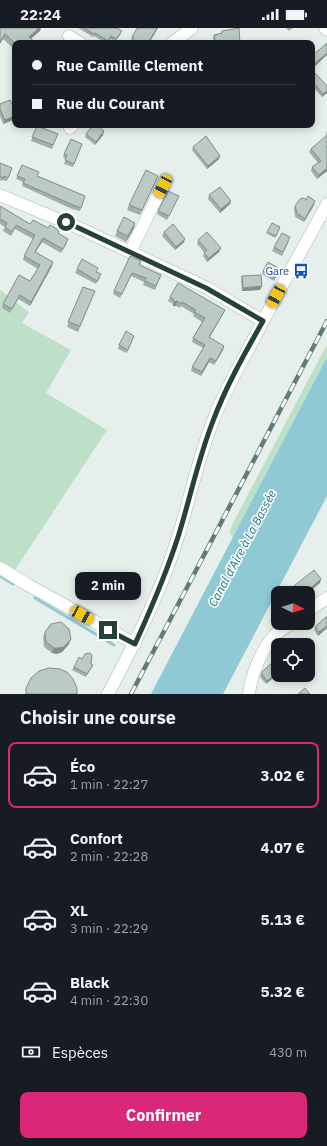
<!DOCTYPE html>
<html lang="fr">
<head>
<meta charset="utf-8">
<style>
  body { margin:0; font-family:"IBM Plex Sans",sans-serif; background:#20242c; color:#f1f3f6; height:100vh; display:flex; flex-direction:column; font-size:15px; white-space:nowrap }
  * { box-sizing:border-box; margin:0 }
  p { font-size:13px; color:#9ea1a6 }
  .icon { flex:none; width:22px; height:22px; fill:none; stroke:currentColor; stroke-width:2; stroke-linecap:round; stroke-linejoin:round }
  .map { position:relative; height:666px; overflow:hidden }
  .details { display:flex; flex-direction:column; background:#171b24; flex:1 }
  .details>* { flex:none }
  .guide { position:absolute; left:12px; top:12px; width:303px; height:88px; border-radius:8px; box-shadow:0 2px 10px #0003; display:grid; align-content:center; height:88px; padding:0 20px; background:#171b24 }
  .needle { width:26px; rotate:95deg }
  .fabs { position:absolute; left:271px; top:558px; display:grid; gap:8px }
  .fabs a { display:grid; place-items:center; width:44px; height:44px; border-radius:8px; background:#171b24; box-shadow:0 2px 10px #0003; font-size:20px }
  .end { position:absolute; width:18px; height:18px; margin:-9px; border:5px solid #24423a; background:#fff; box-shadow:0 0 0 2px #fff }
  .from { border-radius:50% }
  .bubble { position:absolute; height:28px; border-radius:8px; background:#171b24; box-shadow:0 2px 10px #0003; font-size:13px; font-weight:700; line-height:28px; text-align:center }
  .car { position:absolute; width:12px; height:24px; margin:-12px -6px; border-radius:5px; box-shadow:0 0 3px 1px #0007; background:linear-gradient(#f5c518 24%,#345 0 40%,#f5c518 0 76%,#345 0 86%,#f5c518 0) }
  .guide b { display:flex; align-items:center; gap:14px; height:38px; font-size:15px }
  .guide b+b { border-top:1px solid #363941 }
  .guide i { width:10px; height:10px; background:#f1f3f6 }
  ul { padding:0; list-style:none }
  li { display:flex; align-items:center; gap:12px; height:66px; margin:0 8px 6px; padding:0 12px; border:2px solid transparent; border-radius:8px }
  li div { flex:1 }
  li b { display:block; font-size:15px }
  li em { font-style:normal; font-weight:700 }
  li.selected { border-color:#db2777 }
  li>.icon { width:36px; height:36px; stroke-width:1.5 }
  h2 { padding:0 20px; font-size:18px; line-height:48px }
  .pay { display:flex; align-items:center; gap:10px; height:44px; padding:0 20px; font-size:15px }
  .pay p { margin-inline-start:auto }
  .button { display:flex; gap:8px; margin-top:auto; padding:8px 20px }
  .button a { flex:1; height:46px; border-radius:8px; background:#db2777; color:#fff; font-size:16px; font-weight:700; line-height:46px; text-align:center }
  .status { display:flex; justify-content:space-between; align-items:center; height:28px; padding:0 20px; background:#171b24; direction:ltr }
  .status svg { height:11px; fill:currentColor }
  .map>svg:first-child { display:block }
  .green { fill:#bfe0c8 }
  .water { fill:#8ec9d4 }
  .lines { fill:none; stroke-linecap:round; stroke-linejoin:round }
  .stream { stroke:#8ec9d4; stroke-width:3 }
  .minor-casing { stroke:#a8b8b2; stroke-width:13 }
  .minor { stroke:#fff; stroke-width:12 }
  .rail-casing { stroke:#5f7d75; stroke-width:4.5 }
  .rail { stroke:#f7fbf9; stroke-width:3; stroke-dasharray:9; stroke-linecap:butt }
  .wall { fill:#a1aea9 }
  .shaded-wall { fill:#838d89 }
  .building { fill:#bbcac4; stroke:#838d89 }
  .route { stroke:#24423a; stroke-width:5 }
  .labels { text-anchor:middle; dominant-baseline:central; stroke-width:3.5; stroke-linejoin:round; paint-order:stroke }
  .transit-label { font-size:11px; fill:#164399; stroke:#f7fbf9; text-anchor:end }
  .water-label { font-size:12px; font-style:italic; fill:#1c6f80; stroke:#f7fbf9 }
</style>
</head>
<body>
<div class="status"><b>22:24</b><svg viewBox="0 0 49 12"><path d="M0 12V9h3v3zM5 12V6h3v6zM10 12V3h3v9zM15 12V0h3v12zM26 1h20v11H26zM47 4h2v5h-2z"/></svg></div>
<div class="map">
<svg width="327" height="666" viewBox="0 0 327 666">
  <rect width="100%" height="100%" fill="#e6efeb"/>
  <path class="green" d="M0,262L29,284L22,295L71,322L46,365L107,402L15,542L0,533Z
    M327,316V329L233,510L229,504L234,493Z"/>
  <path class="water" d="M327,329V468L223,666H151Z"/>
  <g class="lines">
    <path class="stream" d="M0,548L13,556
      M35,570L114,617"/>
    <g class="minor-casing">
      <path id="minor" d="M325,0L327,2
        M69,8L80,15
        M172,15L192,0
        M70,100L73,97
        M0,167L79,200L160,238L207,260L263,293
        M130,224L163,157
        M0,540L28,557L135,616
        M308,583L327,570
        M108,666C135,615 161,564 178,509C190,470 198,431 213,393C222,368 236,344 249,320C274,271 301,224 327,176
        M249,666C251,647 261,623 274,608C278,603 286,599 292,595"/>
    </g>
    <use href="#minor" class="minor"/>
    <g class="rail-casing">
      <path id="rail" d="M131,666L327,293"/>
    </g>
    <use href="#rail" class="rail"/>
  </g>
  <path class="wall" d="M0,0L40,3L15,15V22L3,11Z
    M78,0H117L121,6L115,14L110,11L108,15H106L94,8L93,9Z
    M158,0L149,15H131L132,13L131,12L132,9Z
    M286,0H293L289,3Z
    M222,3L240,15H214L213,10L214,7L221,5Z
    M312,42L327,58V65L322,69L312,58Z
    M0,76L15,82V91L3,96L0,88Z
    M37,98L58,106L52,121L31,113Z
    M327,103V143L317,151L311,143L312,139L318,135L309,124L311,121L327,108L326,106Z
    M86,106L103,107L95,117L85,109Z
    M82,116L73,139L64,136L66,131L63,129L64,126Z
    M193,119L220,128L219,131L207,141L192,122Z
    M0,135L12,140L7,153L3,152L2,153L0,152Z
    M22,137L38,148L85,168L80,183L72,181L22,158L23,154L16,151Z
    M158,148L140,187L127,182L129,177Z
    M209,167L231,173L230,176L220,185L208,171Z
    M177,171L167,192L157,186L158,183Z
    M306,172L314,177L304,194L295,189L294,181L295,178Z
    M0,178L30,196L48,200L58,205L67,215L61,225L42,214L35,224L52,238L30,278L18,271L10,285L2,280L3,276L30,253L38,241L23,232L24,228L33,211L15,201L11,208L3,203L5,199L0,196Z
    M134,200L126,214L115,208L117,203Z
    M279,201L275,210L266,205L267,204Z
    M164,204L184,214L175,222L162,208Z
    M198,212L221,220L219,224L207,234L203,228L204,224L197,216Z
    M289,213L282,228L272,223L274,219Z
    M140,237L161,247L155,262L143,257L144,254L131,248L120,270L113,266L114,263Z
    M77,241L97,244L100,250L96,256L75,245Z
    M263,243L279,244L274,253L262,246Z
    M242,248L260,262L242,263L241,252Z
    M83,259L95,263L78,304L67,299Z
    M170,269L225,282L223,286L209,310L224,318L223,322L214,337L209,334L201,348L191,343L192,339L203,320L192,314L193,310L202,294L193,288L194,286L181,278L180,280L176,278H173L172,275L168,273Z
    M134,308L127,325L118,321L119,317Z
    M327,588V600L318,608L314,602L315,599Z
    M45,604L69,616L62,624L57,626L52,625L44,619L43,609Z
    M278,629L266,656L260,649L262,644Z
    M93,637L86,649L72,642L74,639Z"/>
  <path class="shaded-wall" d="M39,0H41L40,3L27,14L29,9Z
    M157,0H158L149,15H148Z
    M5,6L3,11L0,16V14Z
    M231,13L230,15H219Z
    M327,25V27L312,41V38Z
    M327,63V65L322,69L323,66Z
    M15,88V91L3,96L5,92Z
    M221,97H243L242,98H220Z
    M104,103L103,107L95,117L96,114Z
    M220,128L219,131L207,141L208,138Z
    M327,140V143L317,151L319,147Z
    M158,148L156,153L140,187L142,182Z
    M231,173L230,176L220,185L221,181Z
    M315,173L314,177L304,194L305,191Z
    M135,195L134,200L126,214L128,208Z
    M43,210L42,214L33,228L35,224Z
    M185,211L184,214L175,222L176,219Z
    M221,220L219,224L207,234L209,230Z
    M53,234L52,238L30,278L31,274Z
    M262,258L260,262L242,263L243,260Z
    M177,273L176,278H173L174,274Z
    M225,282L223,286L207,314L209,309Z
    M224,318L223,322L214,337L216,333Z
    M210,330L209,334L201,348L202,344Z
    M321,551L320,555L308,565H305Z
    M327,598V600L318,608L319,604Z
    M71,611L69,616L62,624L57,626L52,625L54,620Z
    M278,644V646L266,656L267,653Z"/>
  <path class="building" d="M0,0H39L29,9L36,15H15L5,6L0,14Z
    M84,0H117L122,3L116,11L111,8L108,13L95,5L94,6Z
    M137,0H157L148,15H131L134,10L132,9Z
    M239,0L240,15H231V13L216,15L214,7L222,5V3Z
    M327,15V25L312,38V28Z
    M312,42L327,58V63L323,66L312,53Z
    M10,72L15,82V88L5,92L0,81V76Z
    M93,97H97L104,103L96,114L86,106Z
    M37,98L58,106L53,117L32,109Z
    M327,107V119H326L327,120V140L319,147L312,139L321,133L311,121Z
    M206,108L220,128L208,138L193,119Z
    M71,111L82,116L74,136L65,132L67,127L64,126Z
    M0,135L12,140L8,150L4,148L3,150L0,148Z
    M22,137L39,144L37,148L85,168L81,180L73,177L23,155L25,151L17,148Z
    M146,142L158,148L142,182L129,177Z
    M220,159L231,173L221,181L209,167Z
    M168,163L179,168L169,188L158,183Z
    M308,168L315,173L305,191L297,185L295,178L300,171L304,170L306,172Z
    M0,178L30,196L33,192L48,200L50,197L59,202L58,205L68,211L63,221L43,210L35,224L53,234L31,274L20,267L12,281L3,276L19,247L30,253L40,237L24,228L35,207L16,197L12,204L5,199L7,195L0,191Z
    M124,189L135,195L128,208L117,203Z
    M272,195L280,199L276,208L267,204Z
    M173,196L185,211L176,219L164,204Z
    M207,204L221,220L209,230L204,225L207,222L198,212Z
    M282,205L290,209L283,224L274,219Z
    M130,228L141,233L139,237L161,247L156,258L145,253L146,250L132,245L122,266L114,263Z
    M82,231L98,240L96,244L101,246L97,253L77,241Z
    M268,234L280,241L275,250L263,243Z
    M261,247L262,258L243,260L242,248Z
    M178,255L225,282L209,309L224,318L216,333L210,330L202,344L192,339L205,317L193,310L205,290L194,284L196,282L182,274L181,276L177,273L174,274L173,271L170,269Z
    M83,259L95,263L80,298L68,294Z
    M126,303L134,308L128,322L119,317Z
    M314,542L321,551L305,565H289L294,558Z
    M327,588V598L319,604L315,599Z
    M61,594L69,601L71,611L64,619L59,620H54L46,614L45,604L51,596Z
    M90,625L92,627L91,636L93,637L87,646L74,639L79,629L82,631L85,626Z
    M278,629V644L267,653L262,646V644Z
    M49,640L60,641L67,644L73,651L77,660V666H26V660L31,650L39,643Z
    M305,660L310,666H298Z"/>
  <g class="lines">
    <path class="route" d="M66,194L206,260L263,293C245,325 226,358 213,393C198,431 190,471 178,509C166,546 151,581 135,616L108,602"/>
  </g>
  <defs>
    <g id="bus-bare" transform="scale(1.2)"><path d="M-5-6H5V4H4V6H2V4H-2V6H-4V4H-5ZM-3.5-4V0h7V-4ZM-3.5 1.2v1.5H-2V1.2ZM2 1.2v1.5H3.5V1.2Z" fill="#1a4fb4" stroke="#f7fbf9" stroke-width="2.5" paint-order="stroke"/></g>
  </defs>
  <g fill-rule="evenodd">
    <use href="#bus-bare" x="301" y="243"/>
  </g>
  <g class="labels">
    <g class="transit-label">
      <text x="289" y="243">Gare</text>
    </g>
    <g class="water-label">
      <text transform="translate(242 520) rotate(-62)">Canal d'Aire à La Bassée</text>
    </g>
  </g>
</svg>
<div class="fabs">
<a><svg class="needle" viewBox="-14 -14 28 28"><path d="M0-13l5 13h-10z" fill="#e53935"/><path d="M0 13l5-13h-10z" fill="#9ea1a6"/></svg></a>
<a><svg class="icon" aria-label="locate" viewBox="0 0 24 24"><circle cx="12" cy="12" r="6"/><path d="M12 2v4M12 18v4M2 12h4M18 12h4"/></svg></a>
</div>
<i class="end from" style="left:66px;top:194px"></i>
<i class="end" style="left:108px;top:602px"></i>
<div class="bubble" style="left:75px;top:544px;width:66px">2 min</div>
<i class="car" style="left:163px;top:158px;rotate:207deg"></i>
<i class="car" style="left:276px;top:268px;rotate:209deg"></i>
<i class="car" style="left:82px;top:587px;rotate:119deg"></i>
<div class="guide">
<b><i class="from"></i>Rue Camille Clement</b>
<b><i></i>Rue du Courant</b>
</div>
</div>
<section class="details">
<h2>Choisir une course</h2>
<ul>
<li class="selected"><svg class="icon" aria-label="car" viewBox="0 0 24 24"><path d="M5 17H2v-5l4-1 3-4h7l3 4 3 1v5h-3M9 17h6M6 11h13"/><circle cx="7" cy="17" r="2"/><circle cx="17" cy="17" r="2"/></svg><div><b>Éco</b><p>1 min · 22:27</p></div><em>3.02 €</em></li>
<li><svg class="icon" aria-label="car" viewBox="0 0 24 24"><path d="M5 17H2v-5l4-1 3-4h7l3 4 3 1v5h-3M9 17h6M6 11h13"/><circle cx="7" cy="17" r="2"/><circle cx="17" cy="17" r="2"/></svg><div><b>Confort</b><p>2 min · 22:28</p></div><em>4.07 €</em></li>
<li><svg class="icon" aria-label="car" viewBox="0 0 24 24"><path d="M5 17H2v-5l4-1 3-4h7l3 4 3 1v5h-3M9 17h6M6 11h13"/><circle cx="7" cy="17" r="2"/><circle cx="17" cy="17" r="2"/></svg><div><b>XL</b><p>3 min · 22:29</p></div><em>5.13 €</em></li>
<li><svg class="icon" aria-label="car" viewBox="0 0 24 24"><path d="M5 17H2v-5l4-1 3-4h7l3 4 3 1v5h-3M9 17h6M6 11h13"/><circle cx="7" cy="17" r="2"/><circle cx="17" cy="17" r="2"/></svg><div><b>Black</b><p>4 min · 22:30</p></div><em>5.32 €</em></li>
</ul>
<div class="pay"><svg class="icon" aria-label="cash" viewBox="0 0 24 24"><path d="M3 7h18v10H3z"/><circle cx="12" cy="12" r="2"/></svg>Espèces<p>430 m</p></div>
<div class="button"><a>Confirmer</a></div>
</section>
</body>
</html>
